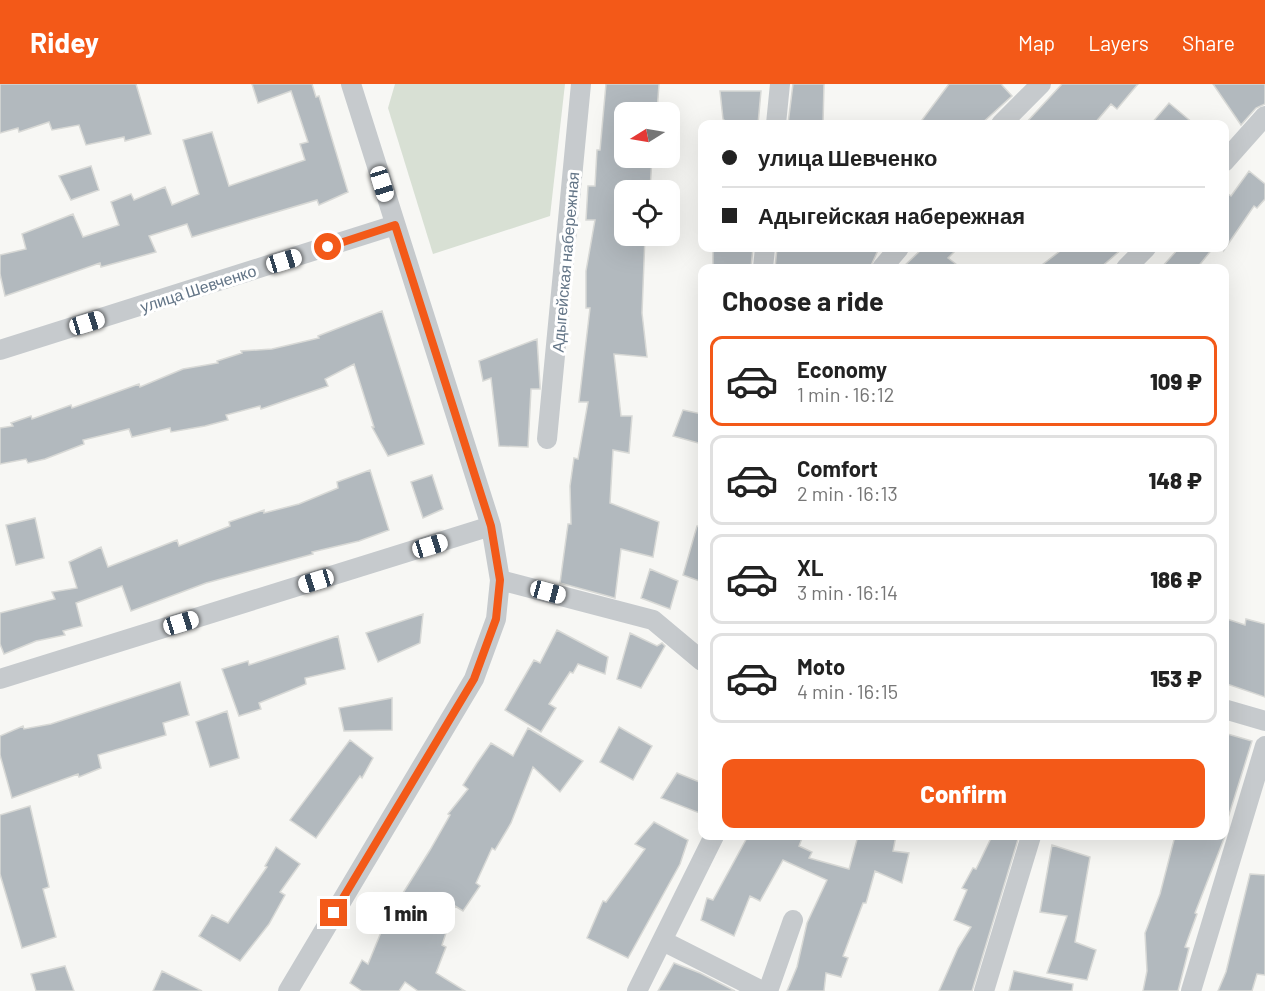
<!DOCTYPE html>
<html lang="en">
<head>
<meta charset="utf-8">
<style>
  body { margin:0; font-family:Barlow,sans-serif; background:#f2f2f2; color:#222; height:100vh; display:flex; flex-direction:column; font-size:22px; white-space:nowrap }
  * { box-sizing:border-box; margin:0 }
  p { font-size:20px; color:#767676 }
  .icon { flex:none; width:33px; height:33px; fill:none; stroke:currentColor; stroke-width:2; stroke-linecap:round; stroke-linejoin:round }
  .map { position:relative; flex:1; overflow:hidden }
  .panel { position:absolute; left:698px; top:180px; width:531px; height:576px; display:flex; flex-direction:column; background:#fff; border-radius:12px; box-shadow:0 6px 24px #0002 }
  .panel>* { flex:none }
  .hud { position:absolute; left:698px; top:36px; width:531px; height:132px; border-radius:12px; box-shadow:0 6px 24px #0002; display:grid; align-content:center; height:132px; padding:0 24px; background:#fff }
  .needle { width:39px; rotate:259deg }
  .controls { position:absolute; left:614px; top:18px; display:grid; gap:12px }
  .controls a { display:grid; place-items:center; width:66px; height:66px; border-radius:12px; background:#fff; box-shadow:0 6px 24px #0002; font-size:30px }
  .end { position:absolute; width:27px; height:27px; margin:-14px; border:8px solid #f35918; background:#fff; box-shadow:0 0 0 3px #fff }
  .from { border-radius:50% }
  .bubble { position:absolute; height:42px; border-radius:12px; background:#fff; box-shadow:0 6px 24px #0002; font-size:20px; font-weight:800; line-height:42px; text-align:center }
  .car { position:absolute; width:18px; height:36px; margin:-18px -9px; border-radius:8px; box-shadow:0 0 4px 2px #0007; background:linear-gradient(#fff 24%,#345 0 40%,#fff 0 76%,#345 0 86%,#fff 0) }
  .hud b { display:flex; align-items:center; gap:21px; height:57px; font-size:22px }
  .hud b+b { border-top:2px solid #e0e0e0 }
  .hud i { width:15px; height:15px; background:#222 }
  ul { padding:0; list-style:none }
  li { display:flex; align-items:center; gap:18px; height:90px; margin:0 12px 9px; padding:0 12px; border:3px solid #e0e0e0; border-radius:12px }
  li div { flex:1 }
  li b { display:block; font-size:22px }
  li em { font-style:normal; font-weight:800 }
  li.active { border-color:#f35918 }
  li>.icon { width:54px; height:54px; stroke-width:1.5 }
  h2 { padding:0 24px; font-size:27px; line-height:72px }
  .action { display:flex; gap:12px; margin-top:auto; padding:12px 24px }
  .action a { flex:1; height:69px; border-radius:12px; background:#f35918; color:#fff; font-size:24px; font-weight:800; line-height:69px; text-align:center }
  header { display:flex; align-items:center; gap:36px; box-sizing:border-box; height:84px; padding:0 30px; background:#f35918; color:#fff }
  header strong { font-size:28px }
  nav { display:flex; gap:33px; margin-inline-start:auto; font-size:21px }
  .map>svg:first-child { display:block }
  .green { fill:#d8e0d4 }
  .building { fill:#b2b9be; stroke:#d8d9d6; stroke-width:1.5 }
  .lines { fill:none; stroke-linecap:round; stroke-linejoin:round }
  .minor { stroke:#c6cacd; stroke-width:20 }
  .route { stroke:#f35918; stroke-width:8 }
  .labels { text-anchor:middle; dominant-baseline:central; stroke-width:6; stroke-linejoin:round; paint-order:stroke }
  .street-label { font-size:16px; fill:#637587; stroke:#fff }
</style>
</head>
<body>
<header>
<strong>Ridey</strong>
<nav><a>Map</a><a>Layers</a><a>Share</a></nav>
</header>
<div class="map">
<svg width="1265" height="907" viewBox="0 0 1265 907">
  <rect width="100%" height="100%" fill="#f7f7f4"/>
  <path class="green" d="M395,0H565L550,132L433,170L388,24Z"/>
  <path class="building" d="M0,0H136L151,50L125,57L124,53L86,61L79,41L52,46L49,38L19,48L18,44L0,49Z
    M252,0H312L316,13L319,12L348,108L319,121L317,116L192,153L187,140L149,152L156,168L101,183L100,179L5,212L0,190V171L26,165L22,150L73,130L83,153L119,141L111,118L131,110L134,116L165,103L172,121L199,110L183,56L212,48L229,102L305,76L300,60L308,58L291,7L258,19Z
    M606,0H659L657,28H624V74H652L650,106H624V152H645L642,229L647,273L614,270L621,332H632L629,369L613,366L610,419L659,438L653,473L621,465L615,514L560,499L568,440H571L570,402L574,374L578,375L588,318H579L590,224H586V187L595,136H586L588,102H595L597,66H600Z
    M793,0H824L823,40H788Z
    M949,0H1001L1012,12L981,40H919Z
    M1062,0H1138L1117,25L1111,20L1094,40H1025Z
    M1213,0H1265V20L1256,24L1241,41Z
    M720,7H761L758,40L727,39L723,35Z
    M1169,19L1194,40H1151Z
    M91,82L99,106L71,116L59,92Z
    M1249,87L1265,100V115L1257,124L1254,122L1224,166V107L1231,112Z
    M713,164H753L751,183L713,184Z
    M777,164H879L870,184H775Z
    M923,164H958L948,174L961,184H902Z
    M1064,164H1123L1100,184H1038Z
    M1179,164H1213L1197,184H1161Z
    M382,227L424,360L388,372L372,343H374L354,280L325,295L328,302L261,325L260,322L226,331L228,336L205,342L171,348L170,344L132,353L129,345L83,356L84,360L45,375L28,379L26,375L0,380V344L13,342L11,339L31,332L32,335L71,321L72,324L139,300L140,303L183,285L218,279L217,277L242,269L241,267L272,265L319,254L318,252Z
    M537,255L540,302V305H531L528,363L499,362L491,294L483,297L479,277Z
    M683,326L702,330V360L673,352Z
    M370,386L389,446L359,457L312,468L313,470L206,499L131,527L122,502L76,519L82,542L63,547L65,551L36,557L4,570L0,560V529L55,515L52,508L77,504L69,478L101,463L108,483L177,456L179,462L230,442L229,438L264,426V429L299,420L338,404L337,398Z
    M432,391L443,425L423,434L411,398Z
    M35,434L44,474L16,481L6,441Z
    M697,442L702,443V498L683,491Z
    M650,485L678,497L670,525L641,514Z
    M423,530L420,559L378,578L366,549Z
    M1224,534L1245,541L1246,535L1265,540V613L1224,599Z
    M557,546L608,573L605,590L578,580L573,589L570,588L549,620L556,624L541,648L505,626L534,576L540,579Z
    M630,549L657,562L662,559L665,562L641,604L617,595Z
    M338,552L345,585L305,594L306,600L259,619L261,625L239,632L222,585L248,577L249,581Z
    M180,598L189,631L163,639L166,651L98,671L101,684L79,693L78,690L12,714L0,671V652L23,642L24,645L51,640Z
    M392,614V646L344,647L339,624Z
    M227,627L239,674L210,683L196,638Z
    M619,643L652,662L633,696L600,678Z
    M528,644L583,677L560,708L533,683L511,739L495,766L492,764L476,799L480,802L463,827L455,822L442,861L446,863L436,889L465,907H418L405,898L399,907H362L350,899L362,876L368,880L386,836L430,766L450,731L448,730L468,705L463,701L477,679L491,659L513,672Z
    M1224,649L1252,657L1228,734H1224Z
    M350,656L373,674L362,694L360,692L316,754L290,736Z
    M677,689L702,699V730L661,714Z
    M30,722L49,803L43,805L56,853L22,864L0,790V731Z
    M654,738L688,756L680,780L628,874L587,854L603,817L606,818L645,765L635,760Z
    M748,752H803L799,762L812,768L809,774L849,785L858,752H896L893,767L909,769L902,799L875,787L866,819H863L843,872L848,874L841,893L826,889L824,907H787L797,883L807,839L827,796L783,776L760,817L750,812L734,852L701,836L707,814L713,816Z
    M992,752H1019L972,907H939L958,864L971,843L954,836L967,806L962,804L973,784L976,785Z
    M1175,752H1225L1195,829L1197,830L1185,863L1189,864L1178,907H1143L1147,887L1145,849L1160,810Z
    M1052,761L1090,773L1075,858L1096,866L1087,896L1047,889L1067,832L1040,828Z
    M276,763L300,780L280,808L285,811L269,840L240,877L199,852L212,831L228,839L267,783L265,782Z
    M1250,790L1265,791V891L1257,890L1252,907H1218L1226,888Z
    M674,879L700,889L735,907H658Z
    M65,882L74,907H36L31,890Z
    M162,887L202,907H153Z
    M1014,887L1073,900L1072,907H1009Z"/>
  <g class="lines">
    <path class="minor" d="M776,40L780,0
      M1001,40L1041,0
      M1224,78L1265,32
      M763,184L765,164
      M882,184L899,164
      M1126,184L1146,164
      M0,266L395,141
      M547,355L581,0
      M500,496L653,536L702,577
      M0,595L491,442
      M1224,625L1265,637
      M663,857L762,907
      M288,907L474,595L496,535L500,496L491,442L351,0
      M637,907L714,752
      M768,907L793,836
      M984,907L1031,752
      M1191,907L1265,662"/>
  </g>
  <g class="lines">
    <path class="route" d="M328,163L395,141L491,442L500,496L496,535L474,595L334,829"/>
  </g>
  <g class="labels">
    <g class="street-label">
      <text transform="translate(565 178) rotate(-85)">Адыгейская набережная</text>
      <text transform="translate(198 204) rotate(-18)">улица Шевченко</text>
    </g>
  </g>
</svg>
<div class="controls">
<a><svg class="needle" viewBox="-14 -14 28 28"><path d="M0-13l5 13h-10z" fill="#e53935"/><path d="M0 13l5-13h-10z" fill="#767676"/></svg></a>
<a><svg class="icon" aria-label="locate" viewBox="0 0 24 24"><circle cx="12" cy="12" r="6"/><path d="M12 2v4M12 18v4M2 12h4M18 12h4"/></svg></a>
</div>
<i class="end from" style="left:328px;top:163px"></i>
<i class="end" style="left:334px;top:829px"></i>
<div class="bubble" style="left:356px;top:808px;width:99px">1 min</div>
<i class="car" style="left:382px;top:100px;rotate:163deg"></i>
<i class="car" style="left:284px;top:177px;rotate:73deg"></i>
<i class="car" style="left:87px;top:239px;rotate:73deg"></i>
<i class="car" style="left:430px;top:462px;rotate:73deg"></i>
<i class="car" style="left:316px;top:497px;rotate:253deg"></i>
<i class="car" style="left:548px;top:508px;rotate:105deg"></i>
<i class="car" style="left:181px;top:539px;rotate:73deg"></i>
<div class="hud">
<b><i class="from"></i>улица Шевченко</b>
<b><i></i>Адыгейская набережная</b>
</div>
<section class="panel">
<h2>Choose a ride</h2>
<ul>
<li class="active"><svg class="icon" aria-label="car" viewBox="0 0 24 24"><path d="M5 17H2v-5l4-1 3-4h7l3 4 3 1v5h-3M9 17h6M6 11h13"/><circle cx="7" cy="17" r="2"/><circle cx="17" cy="17" r="2"/></svg><div><b>Economy</b><p>1 min · 16:12</p></div><em>109 ₽</em></li>
<li><svg class="icon" aria-label="car" viewBox="0 0 24 24"><path d="M5 17H2v-5l4-1 3-4h7l3 4 3 1v5h-3M9 17h6M6 11h13"/><circle cx="7" cy="17" r="2"/><circle cx="17" cy="17" r="2"/></svg><div><b>Comfort</b><p>2 min · 16:13</p></div><em>148 ₽</em></li>
<li><svg class="icon" aria-label="car" viewBox="0 0 24 24"><path d="M5 17H2v-5l4-1 3-4h7l3 4 3 1v5h-3M9 17h6M6 11h13"/><circle cx="7" cy="17" r="2"/><circle cx="17" cy="17" r="2"/></svg><div><b>XL</b><p>3 min · 16:14</p></div><em>186 ₽</em></li>
<li><svg class="icon" aria-label="car" viewBox="0 0 24 24"><path d="M5 17H2v-5l4-1 3-4h7l3 4 3 1v5h-3M9 17h6M6 11h13"/><circle cx="7" cy="17" r="2"/><circle cx="17" cy="17" r="2"/></svg><div><b>Moto</b><p>4 min · 16:15</p></div><em>153 ₽</em></li>
</ul>
<div class="action"><a>Confirm</a></div>
</section>
</div>
</body>
</html>
